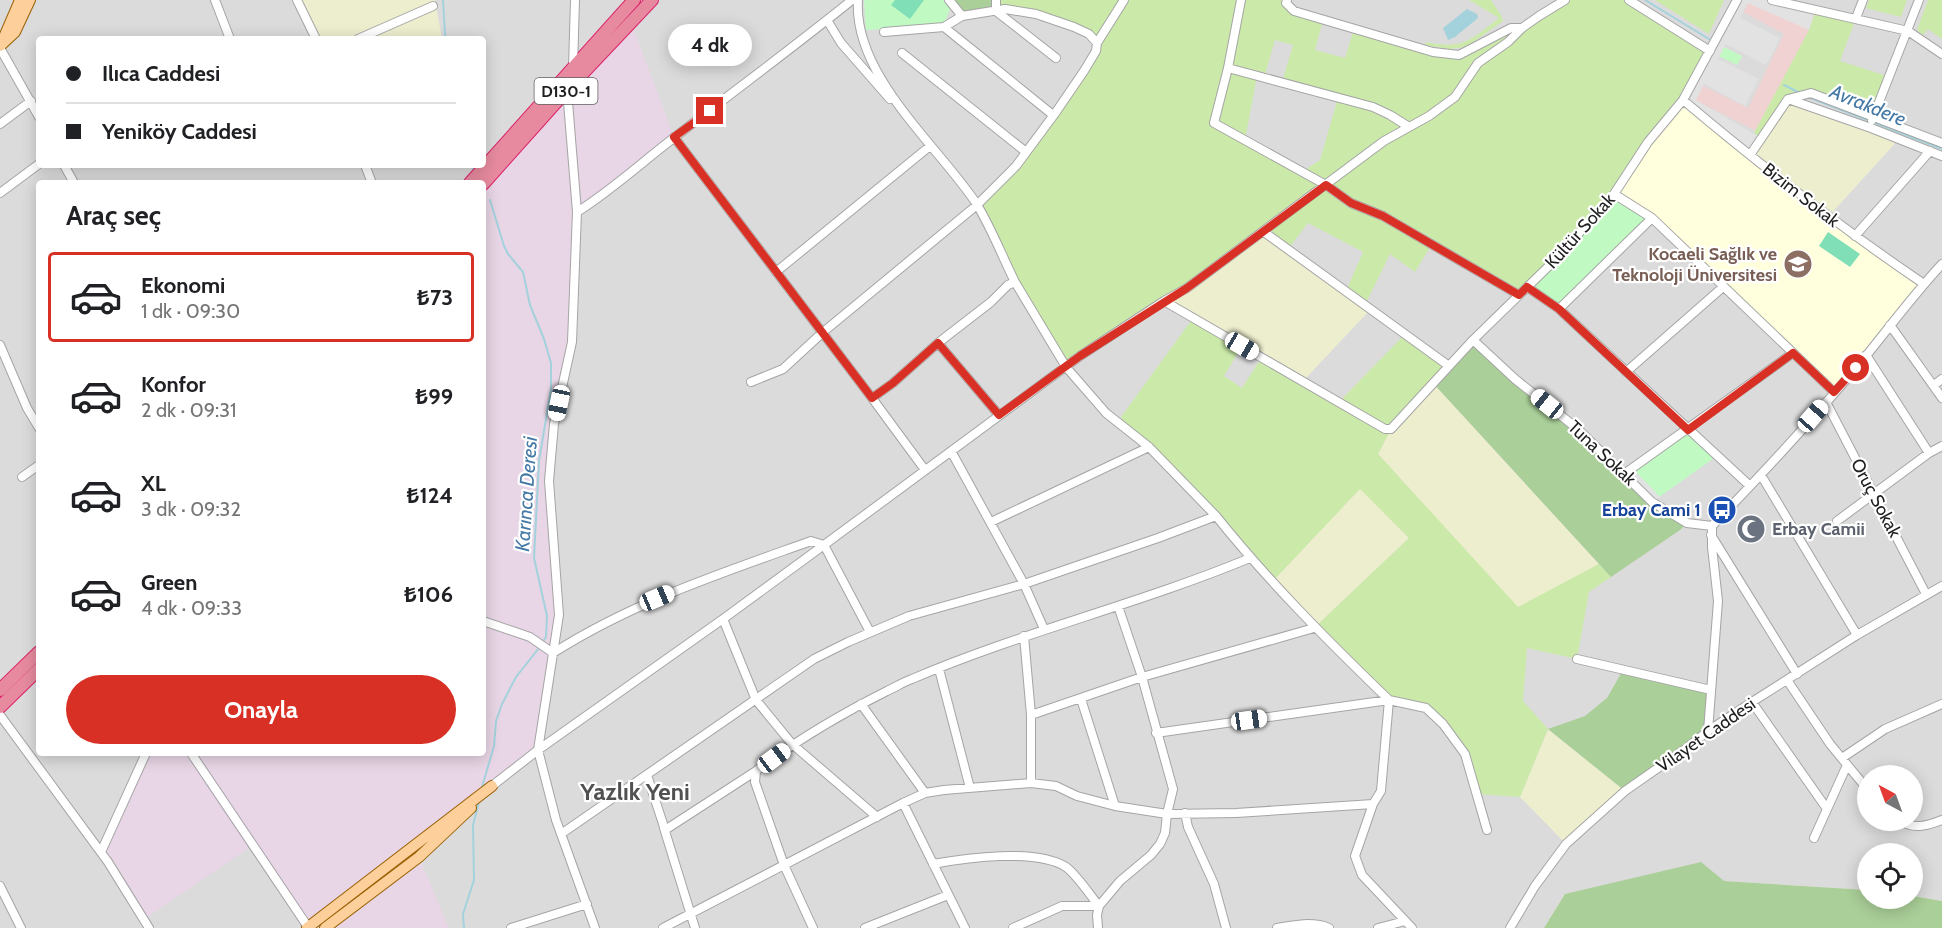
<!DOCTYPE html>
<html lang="tr">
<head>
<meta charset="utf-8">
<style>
  body { margin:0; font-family:Cabin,sans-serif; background:#f2f2f2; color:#202124; height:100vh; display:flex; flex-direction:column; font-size:22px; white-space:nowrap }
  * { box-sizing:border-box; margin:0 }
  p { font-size:20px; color:#757577 }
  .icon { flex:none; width:33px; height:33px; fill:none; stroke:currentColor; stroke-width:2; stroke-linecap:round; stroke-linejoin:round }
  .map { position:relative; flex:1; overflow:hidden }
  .drawer { position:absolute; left:36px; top:180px; width:450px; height:576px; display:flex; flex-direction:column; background:#fff; border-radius:6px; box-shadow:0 3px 15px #0003 }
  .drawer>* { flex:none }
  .hud { position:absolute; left:36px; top:36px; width:450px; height:132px; border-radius:6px; box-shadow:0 3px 15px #0003; display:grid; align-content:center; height:132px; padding:0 30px; background:#fff }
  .needle { width:39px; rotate:319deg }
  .buttons { position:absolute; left:1857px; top:765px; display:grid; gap:12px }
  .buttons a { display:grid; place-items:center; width:66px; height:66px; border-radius:50%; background:#fff; box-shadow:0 3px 15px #0003; font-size:30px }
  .end { position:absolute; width:27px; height:27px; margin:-14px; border:8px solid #d93025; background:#fff; box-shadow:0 0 0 3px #fff }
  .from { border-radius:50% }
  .bubble { position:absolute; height:42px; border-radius:21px; background:#fff; box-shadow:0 3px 15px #0003; font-size:20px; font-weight:700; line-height:42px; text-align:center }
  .car { position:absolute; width:18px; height:36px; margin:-18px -9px; border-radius:8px; box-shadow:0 0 4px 2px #0007; background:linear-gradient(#fff 24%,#345 0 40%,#fff 0 76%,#345 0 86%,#fff 0) }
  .hud b { display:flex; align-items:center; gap:21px; height:57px; font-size:22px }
  .hud b+b { border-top:2px solid #e0e0e0 }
  .hud i { width:15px; height:15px; background:#202124 }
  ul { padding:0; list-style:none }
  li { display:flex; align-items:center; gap:18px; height:90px; margin:0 12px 9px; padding:0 18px; border:3px solid transparent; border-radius:6px }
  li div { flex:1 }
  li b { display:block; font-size:22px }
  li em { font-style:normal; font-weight:700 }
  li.current { border-color:#d93025 }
  li>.icon { width:54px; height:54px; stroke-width:1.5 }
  h2 { padding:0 30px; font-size:27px; line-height:72px }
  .primary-button { display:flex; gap:12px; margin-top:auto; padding:12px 30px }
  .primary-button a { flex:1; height:69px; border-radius:36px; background:#d93025; color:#fff; font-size:24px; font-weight:700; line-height:69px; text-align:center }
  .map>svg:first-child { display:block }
  .residential { fill:#dcdbdb; fill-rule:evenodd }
  .commercial { fill:#f0d2d2 }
  .industrial { fill:#e8d5e5 }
  .education { fill:#fffedd }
  .farmland { fill:#edeece }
  .grass { fill:#cbeaa9; fill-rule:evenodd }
  .forest { fill:#aacf98 }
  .park { fill:#c0fac2 }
  .pitch { fill:#80dfb7 }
  .parking { fill:#e2e2e2 }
  .water { fill:#a3d2dd }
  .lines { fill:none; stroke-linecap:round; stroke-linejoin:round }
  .stream { stroke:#a3d2dd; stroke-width:2 }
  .minor-casing { stroke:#a5a5a5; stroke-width:10 }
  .major-casing { stroke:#985f00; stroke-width:12 }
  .highway-casing { stroke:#db2269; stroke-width:14 }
  .minor { stroke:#fff; stroke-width:8 }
  .major { stroke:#fdcf9b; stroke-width:10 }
  .highway { stroke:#e78a9f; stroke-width:12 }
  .route { stroke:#d93025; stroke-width:8 }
  .labels { text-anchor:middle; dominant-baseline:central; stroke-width:4.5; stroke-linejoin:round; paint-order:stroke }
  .shield { fill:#fff; stroke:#626262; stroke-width:1.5 }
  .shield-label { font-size:16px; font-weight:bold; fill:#1e1e1e }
  .street-label { font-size:18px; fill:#1e1e1e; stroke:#fff }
  .education-label { font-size:18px; font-weight:bold; fill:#785e54; stroke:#fff; text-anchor:end }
  .transit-label { font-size:18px; font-weight:bold; fill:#164399; stroke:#fff; text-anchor:end }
  .worship-label { font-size:18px; font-weight:bold; fill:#5b616d; stroke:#fff; text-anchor:start }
  .water-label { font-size:20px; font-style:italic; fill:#467aa6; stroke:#fff }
  .district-label { font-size:24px; font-weight:bold; fill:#515151; stroke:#fff }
</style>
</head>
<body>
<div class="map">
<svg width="1942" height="928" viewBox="0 0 1942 928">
  <rect width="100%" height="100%" fill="#efebe4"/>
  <path class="residential" d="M0,0H1942V901L1913,896L1912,854H1868L1867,890L1724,881L1565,894L1544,928H0ZM39,39H483V165H39ZM39,183H483V753H39ZM1868,776H1912V820H1868Z"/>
  <path class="commercial" d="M1749,0L1809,30L1762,134L1695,100L1703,86L1748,108L1784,34L1743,12Z"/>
  <path class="industrial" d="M631,22L674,137L577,212L572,342L554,424L549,481L559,615L538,750L415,847L449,928H307L253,845L146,918L102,850L146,753H483V183Z"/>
  <path class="education" d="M1683,100L1924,284L1834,392L1652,218L1614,194Z"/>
  <path class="farmland" d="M302,0H435L442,39H321Z
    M1788,99L1899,139L1829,216L1750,155Z
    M1264,232L1371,309L1303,381L1164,301Z
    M1433,383L1599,564L1518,608L1378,454L1391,429Z
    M1360,488L1409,538L1314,628L1272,582Z
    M1548,729L1625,791L1566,844L1520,797Z"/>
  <path class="grass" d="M996,0H1287V3L1323,20L1315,50L1345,58L1354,29L1459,55L1511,28H1522L1565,0H1629L1710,51L1683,100L1614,194L1519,295L1432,244L1415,272L1390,254L1365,305L1346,291L1363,252L1308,223L1288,249L1263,232L1066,367L977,205L1016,166L1096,51L1089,34L1036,14L996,11ZM1275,40L1293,45L1282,82L1338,98L1320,160L1302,172L1245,140L1257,76L1264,78Z
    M1469,0H1491L1501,15L1503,21L1466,47L1449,49L1425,45L1426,42C1464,50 1470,40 1499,18Z
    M1655,0H1724L1709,34Z
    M1869,0H1907L1901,17L1866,8Z
    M1928,0H1942V39L1928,29L1923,35L1917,30Z
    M1816,9L1856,18L1840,61L1890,77L1874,116L1810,93L1788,99L1761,138L1754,133L1809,30Z
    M1193,318L1242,346L1224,376L1242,388L1262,357L1339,402L1405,334L1449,366L1391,429L1378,454L1518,607L1599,564L1611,577L1589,592L1577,659L1527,648L1523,701L1548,729L1520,797L1476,794L1465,754L1426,708L1389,700L1314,628L1409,538L1360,489L1272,582L1216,516L1122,426L1121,417Z"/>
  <path class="forest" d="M949,0H996V11L962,16Z
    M1473,340L1579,430L1652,502L1687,523L1680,530L1611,577L1433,383Z
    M1623,670L1711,690L1708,731L1625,791L1548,729L1585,716L1607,698Z
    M1701,862L1724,881L1867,890L1868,898H1912L1913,896L1942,901V928H1544L1565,894Z"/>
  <path class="park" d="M943,0L950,9L944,25L866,30L864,0Z
    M1724,47L1742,56L1737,65L1719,56Z
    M1614,194L1652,218L1559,309L1527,287Z
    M1688,430L1717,456L1652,502L1624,474Z"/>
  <path class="pitch" d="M895,0H924L910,19L891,5Z
    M1828,232L1860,254L1850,267L1819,246Z"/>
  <path class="parking" d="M1737,0H1770L1816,9L1809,30L1748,3L1740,18L1780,38L1766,65L1726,44L1718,59L1759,79L1745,106L1704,84L1696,100L1761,138L1750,155L1683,100Z
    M1632,468L1660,497L1652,502L1624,474Z"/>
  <path class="water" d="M1467,9L1477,14L1478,18L1455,37L1448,40L1443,28Z"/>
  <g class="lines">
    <path class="stream" d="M443,0L445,34L447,39
      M1645,0L1709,39
      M1784,85L1800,93
      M1808,97L1942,149
      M471,165L473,169
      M490,200L504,246L508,254L523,272L530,305L544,339L551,363V389L539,461L534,558L547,616L546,637L542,643
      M482,787L494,746L496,721L502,704L516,677L539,648
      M464,928L463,914L474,880L473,825L479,802"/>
    <g class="minor-casing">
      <path id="minor" d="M215,0L230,39
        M297,0L316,39
        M858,0C853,75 938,146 976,203C991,227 1002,256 1015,282L1008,285L991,302L938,343L999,415
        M949,0L962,16
        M1241,0L1228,68L1373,107L1390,115L1409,127
        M1287,0L1286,3L1294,11L1433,52L1459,55L1511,28H1522
        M1629,0L1710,51
        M1772,0L1908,31L1942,54
        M996,11L1056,58
        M996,11V0
        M1856,18L1863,0
        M827,20L841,43L890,99
        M944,27L1053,115
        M358,39L433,6
        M1097,43L1124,0
        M0,48L39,117
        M902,53L1026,152
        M573,67L575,0
        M1228,68L1214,123L1326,185L1351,203L1383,216L1519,295
        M567,90L577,212L572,342L554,424L549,481L559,615L538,750L556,820L595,928
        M1788,99L1811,93L1942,143
        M1683,100C1760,165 1840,227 1924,284
        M1872,120L1919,0
        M0,124L31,101
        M674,137L872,398
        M1750,155L1788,99L1871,128L1942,156
        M64,165L74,183
        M365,165L372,183
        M0,193L39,164
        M1614,194L1652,218L1834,392
        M577,212C612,190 642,162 675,137C734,91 794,47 852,0
        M1264,232L1449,366
        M1855,236L1930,151
        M776,272L930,146
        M1015,282L1066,367L1106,413L1149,447L1216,516
        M1527,287L1559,309L1750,486
        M1164,301L1187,288L1384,141L1429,116L1455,97L1478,63L1508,42L1522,28L1539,16L1565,0
        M1559,309L1652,218
        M1890,325L1942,398
        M1473,340L1515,379L1579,430L1652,502L1687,523L1712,526
        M0,345L27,408L39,428
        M1866,355L1929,453
        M1626,372L1723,287
        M751,382L783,369L822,333L977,205L1016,166L1056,112L1084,71L1096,51L1097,43L1089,34L1074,27L1036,14L1005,9L962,16L944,27L884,32
        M1934,385L1942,379
        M1826,402L1926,594
        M951,451L1024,584L1044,629
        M925,470L872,398L893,383L938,343
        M1624,474L1793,353
        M1761,475L1857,635
        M22,477L39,465
        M1837,521L1929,453L1942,446
        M991,522L1149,447
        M1712,526C1765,471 1817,415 1866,356C1891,325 1915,293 1942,264
        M1711,535L1797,674
        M723,619L756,700L792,744L877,817
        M483,621L530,637L553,653C633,602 722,573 811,541L824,545L1080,356L1164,301L1385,429H1391L1473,340L1553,262L1614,194L1648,142L1683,100L1737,0
        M1024,636L1031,715V783
        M1577,659L1711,690
        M939,669L970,788
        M1787,680L1830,744L1868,790
        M1081,699L1115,806
        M1752,702L1827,809
        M861,704L925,793
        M0,715L108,862L149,928
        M1031,715L1142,677L1314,628
        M1708,731L1718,601L1712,547V526
        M1156,733L1389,700L1426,708L1443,724L1465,754L1487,830
        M191,753L308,927
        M1842,758L1885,729L1942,704
        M647,775L665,830L756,771
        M492,786L538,750L723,619L824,545L870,632
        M903,803L965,928
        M1373,804L1355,856L1362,875L1412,928
        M1185,813L1188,827L1214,884L1226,928
        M1899,820C1913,830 1927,826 1942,820
        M664,828L695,928
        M561,834L814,659L848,642L909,616L1024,584L1158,538L1216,516C1269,582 1328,641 1389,700L1381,791L1373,804L1236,813L1167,814L1115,806L1077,796L1056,786L1031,783L944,790L925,793L903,803L663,928
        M1814,838L1847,765
        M101,852L146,753
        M933,864C966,858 1036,848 1066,867C1077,875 1090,895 1099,906
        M0,886L21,928
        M511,928L587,904
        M813,928L784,865L755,782L756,771C797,740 841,714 887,691C896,687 903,682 912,679C1022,632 1139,604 1250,558
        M865,928L948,895
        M1013,928L1062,906H1099
        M1098,928L1097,915L1099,906L1120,881L1151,855L1160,844L1165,833L1167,814L1173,789L1142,677L1118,606
        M1277,928C1293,925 1313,921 1329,928
        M1378,928L1405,921
        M1510,928L1535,886L1566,844L1625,791L1688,747L1708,731L1752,702L1857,635L1942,586"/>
    </g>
    <g class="major-casing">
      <path id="major" d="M1,44L20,0
        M0,46L15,32L30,0
        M307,928L492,786
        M325,928L419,857L471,808"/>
    </g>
    <g class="highway-casing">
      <path id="highway" d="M470,183L634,0
        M483,184L567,90L652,0
        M0,690L39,652
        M0,707L39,669"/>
    </g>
    <use href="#minor" class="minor"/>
    <use href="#major" class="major"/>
    <use href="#highway" class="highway"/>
  </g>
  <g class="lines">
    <path class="route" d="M710,111L674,137L872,398L893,383L938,343L999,415L1080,356L1187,288L1326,185L1351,203L1383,216L1519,295L1527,287L1559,309L1688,430L1793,353L1834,392L1856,368"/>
  </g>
  <defs>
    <g id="university-disc" transform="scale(1.5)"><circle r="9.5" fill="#8d6e63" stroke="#fff"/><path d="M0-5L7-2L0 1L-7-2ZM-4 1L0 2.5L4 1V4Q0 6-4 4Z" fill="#fff"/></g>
    <g id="bus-disc" transform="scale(1.5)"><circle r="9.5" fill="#1a4fb4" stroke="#fff"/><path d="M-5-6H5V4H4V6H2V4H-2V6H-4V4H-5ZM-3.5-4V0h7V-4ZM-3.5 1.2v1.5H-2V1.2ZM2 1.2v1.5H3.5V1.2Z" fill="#fff"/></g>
    <g id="mosque-disc" transform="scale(1.5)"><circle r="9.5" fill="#6b7280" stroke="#fff"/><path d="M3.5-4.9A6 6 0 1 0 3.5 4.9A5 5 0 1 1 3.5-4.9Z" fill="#fff"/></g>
  </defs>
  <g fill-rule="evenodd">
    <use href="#university-disc" x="1798" y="264"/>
    <use href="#bus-disc" x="1722" y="510"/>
    <use href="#mosque-disc" x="1751" y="529"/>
  </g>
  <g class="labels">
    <rect class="shield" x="534.5" y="78" width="63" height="26" rx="4.5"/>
    <g class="shield-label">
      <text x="566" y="91">D130-1</text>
    </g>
    <g class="street-label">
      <text transform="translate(1801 195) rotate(38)">Bizim Sokak</text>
      <text transform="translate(1580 231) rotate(-48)">Kültür Sokak</text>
      <text transform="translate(1602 453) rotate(43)">Tuna Sokak</text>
      <text transform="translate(1876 498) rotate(62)">Oruç Sokak</text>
      <text transform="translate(1706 735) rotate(-35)">Vilayet Caddesi</text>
    </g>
    <g class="education-label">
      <text x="1777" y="254">Kocaeli Sağlık ve<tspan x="1777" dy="21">Teknoloji Üniversitesi</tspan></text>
    </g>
    <g class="transit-label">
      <text x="1701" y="510">Erbay Cami 1</text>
    </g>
    <g class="worship-label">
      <text x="1772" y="529">Erbay Camii</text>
    </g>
    <g class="water-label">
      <text transform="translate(1868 105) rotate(22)">Avrakdere</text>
      <text transform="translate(526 494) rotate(-86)">Karınca Deresi</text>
    </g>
    <g class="district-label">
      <text x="635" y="791">Yazlık Yeni</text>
    </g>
  </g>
</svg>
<div class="buttons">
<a><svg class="needle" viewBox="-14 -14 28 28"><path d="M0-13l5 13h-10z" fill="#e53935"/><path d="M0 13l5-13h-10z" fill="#757577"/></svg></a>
<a><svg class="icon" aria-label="locate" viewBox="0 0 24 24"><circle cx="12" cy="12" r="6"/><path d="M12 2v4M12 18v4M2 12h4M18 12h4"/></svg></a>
</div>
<i class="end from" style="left:1856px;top:368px"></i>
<i class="end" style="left:710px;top:111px"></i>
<div class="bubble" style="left:668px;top:24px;width:84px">4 dk</div>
<i class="car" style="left:1242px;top:346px;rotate:120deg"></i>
<i class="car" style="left:559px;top:403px;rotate:192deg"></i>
<i class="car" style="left:1547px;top:404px;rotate:309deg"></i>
<i class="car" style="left:1813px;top:416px;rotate:41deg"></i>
<i class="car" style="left:657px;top:598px;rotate:67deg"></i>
<i class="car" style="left:1249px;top:720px;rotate:82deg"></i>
<i class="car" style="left:774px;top:758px;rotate:53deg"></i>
<div class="hud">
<b><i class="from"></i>Ilıca Caddesi</b>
<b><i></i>Yeniköy Caddesi</b>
</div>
<section class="drawer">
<h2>Araç seç</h2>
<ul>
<li class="current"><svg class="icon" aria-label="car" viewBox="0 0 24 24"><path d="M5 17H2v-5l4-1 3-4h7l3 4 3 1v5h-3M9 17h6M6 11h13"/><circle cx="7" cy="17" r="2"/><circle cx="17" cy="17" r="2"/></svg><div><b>Ekonomi</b><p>1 dk · 09:30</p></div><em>₺73</em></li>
<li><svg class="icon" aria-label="car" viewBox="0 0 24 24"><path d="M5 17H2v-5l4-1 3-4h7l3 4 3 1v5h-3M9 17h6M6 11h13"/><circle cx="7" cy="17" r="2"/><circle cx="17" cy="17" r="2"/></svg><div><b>Konfor</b><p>2 dk · 09:31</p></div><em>₺99</em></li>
<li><svg class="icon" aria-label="car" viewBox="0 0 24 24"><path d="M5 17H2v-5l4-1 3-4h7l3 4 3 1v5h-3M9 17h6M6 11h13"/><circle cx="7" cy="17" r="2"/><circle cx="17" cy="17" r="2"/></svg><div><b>XL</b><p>3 dk · 09:32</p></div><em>₺124</em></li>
<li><svg class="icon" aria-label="car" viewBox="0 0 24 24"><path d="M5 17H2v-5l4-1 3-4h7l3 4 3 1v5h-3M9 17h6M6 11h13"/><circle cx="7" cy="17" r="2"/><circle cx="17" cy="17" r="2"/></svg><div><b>Green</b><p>4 dk · 09:33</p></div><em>₺106</em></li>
</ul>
<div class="primary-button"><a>Onayla</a></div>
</section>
</div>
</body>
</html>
